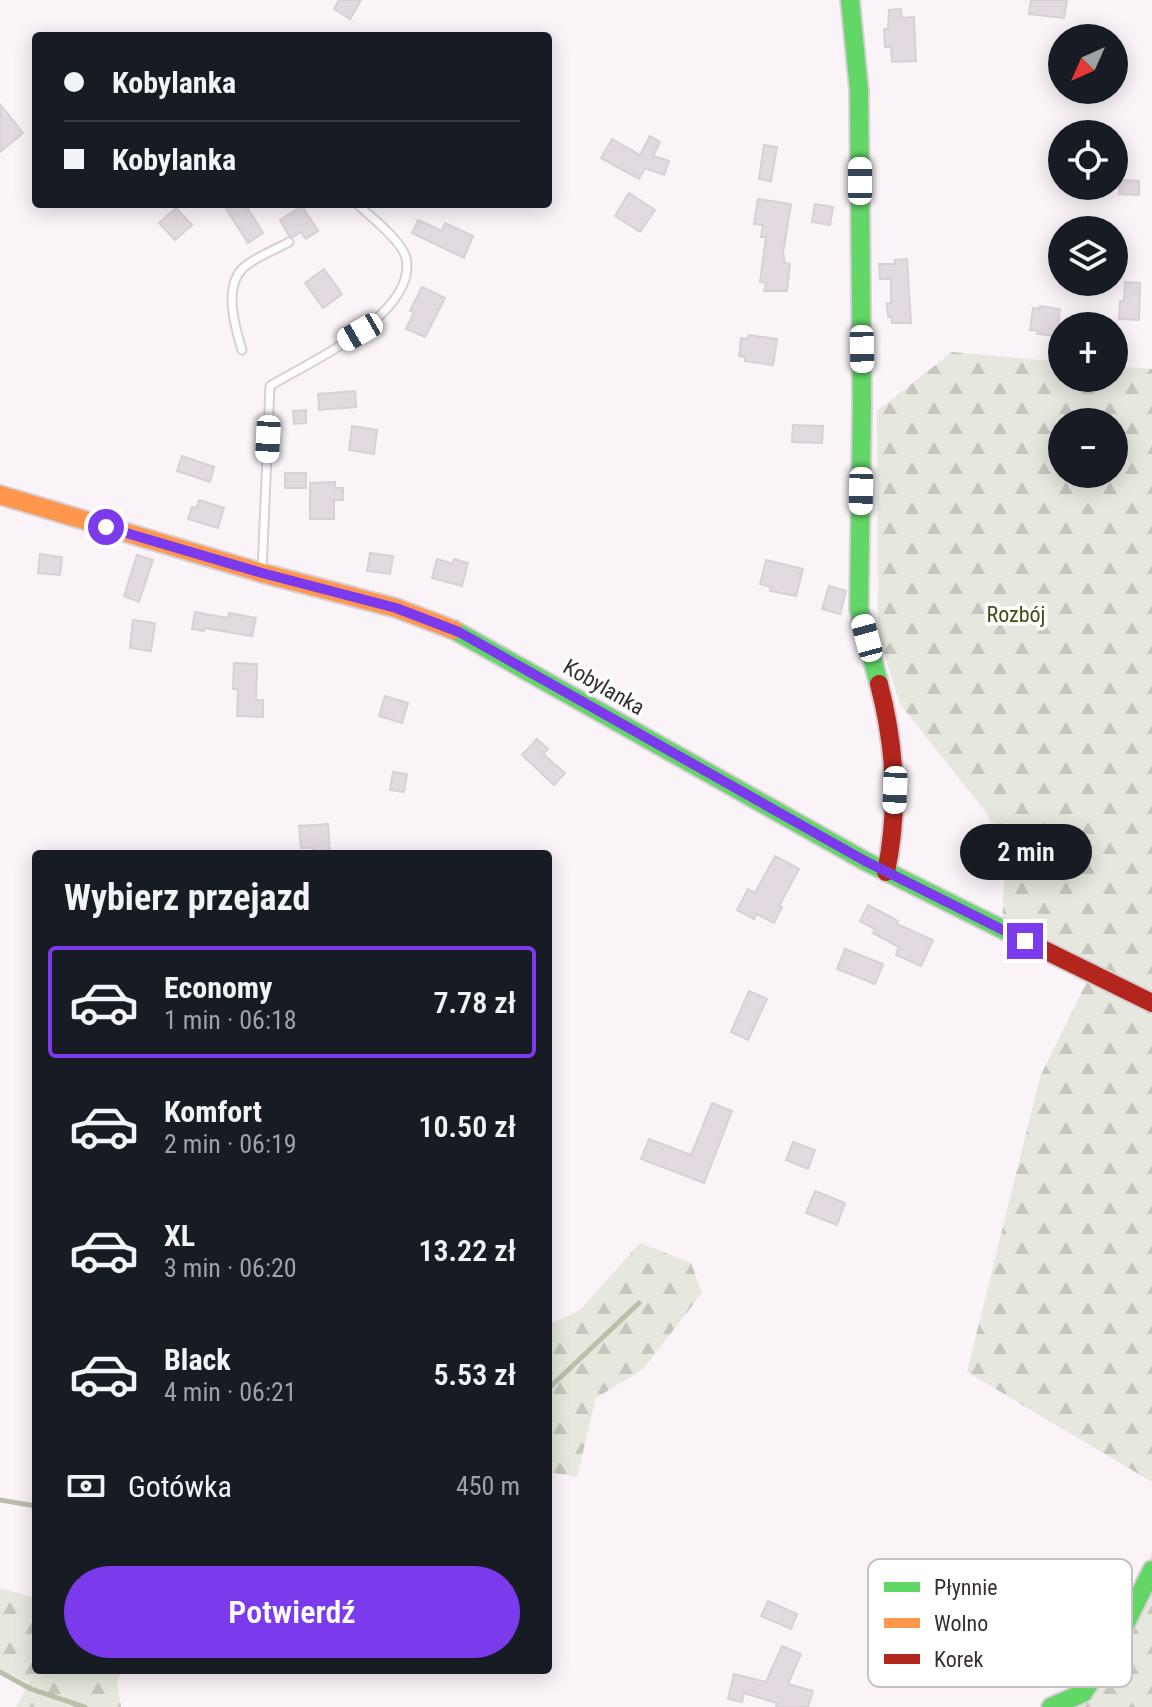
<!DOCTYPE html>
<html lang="pl">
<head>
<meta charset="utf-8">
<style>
  body { margin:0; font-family:"Roboto Condensed",sans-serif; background:#242831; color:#f1f3f6; height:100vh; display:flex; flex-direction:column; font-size:30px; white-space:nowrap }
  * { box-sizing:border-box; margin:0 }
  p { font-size:26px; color:#9ea1a6 }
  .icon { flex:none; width:44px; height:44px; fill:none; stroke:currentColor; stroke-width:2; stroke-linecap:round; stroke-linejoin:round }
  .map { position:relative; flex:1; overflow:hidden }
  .side { position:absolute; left:32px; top:850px; width:520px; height:824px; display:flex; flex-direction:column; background:#171b24; border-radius:8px; box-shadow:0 4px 20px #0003 }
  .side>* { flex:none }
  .banner { position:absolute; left:32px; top:32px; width:520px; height:176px; border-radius:8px; box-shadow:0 4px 20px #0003; display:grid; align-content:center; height:176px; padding:0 32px; background:#171b24 }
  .needle { width:52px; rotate:225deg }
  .buttons { position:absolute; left:1048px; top:24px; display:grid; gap:16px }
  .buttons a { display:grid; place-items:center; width:80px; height:80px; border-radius:50%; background:#171b24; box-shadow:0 4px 20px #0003; font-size:40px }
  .end { position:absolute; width:36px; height:36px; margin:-18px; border:10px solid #7c3aed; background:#fff; box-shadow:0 0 0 4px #fff }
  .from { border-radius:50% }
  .bubble { position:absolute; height:56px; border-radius:28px; background:#171b24; box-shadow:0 4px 20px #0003; font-size:26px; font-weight:600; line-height:56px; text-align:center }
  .car { position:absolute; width:24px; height:48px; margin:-24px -12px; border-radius:10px; box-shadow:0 0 6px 2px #0007; background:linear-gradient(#fff 24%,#345 0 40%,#fff 0 76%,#345 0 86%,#fff 0) }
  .banner b { display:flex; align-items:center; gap:28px; height:76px; font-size:30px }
  .banner b+b { border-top:2px solid #363941 }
  .banner i { width:20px; height:20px; background:#f1f3f6 }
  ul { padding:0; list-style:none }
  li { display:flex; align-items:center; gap:24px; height:112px; margin:0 16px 12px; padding:0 16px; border:4px solid transparent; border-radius:8px }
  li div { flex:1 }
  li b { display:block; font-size:30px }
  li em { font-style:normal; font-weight:600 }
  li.current { border-color:#7c3aed }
  li>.icon { width:72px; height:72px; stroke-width:1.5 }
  h2 { padding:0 32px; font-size:36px; line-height:96px }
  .pay { display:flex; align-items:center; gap:20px; height:88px; padding:0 32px; font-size:30px }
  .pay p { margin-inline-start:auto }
  .cta { display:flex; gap:16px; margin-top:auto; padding:16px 32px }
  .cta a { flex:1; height:92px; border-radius:48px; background:#7c3aed; color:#fff; font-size:32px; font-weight:600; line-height:92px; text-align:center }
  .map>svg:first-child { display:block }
  .forest { fill:url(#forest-firs); fill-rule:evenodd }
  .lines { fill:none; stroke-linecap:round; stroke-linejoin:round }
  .stream { stroke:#babfaa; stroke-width:5 }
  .building { fill:#e3dae1; stroke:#d8d0d6; stroke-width:2 }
  .lane-casing { stroke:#d7cfd5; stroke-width:11 }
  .fast-casing { stroke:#d7cfd5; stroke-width:22 }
  .slow-casing { stroke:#d7cfd5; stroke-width:22 }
  .jam-casing { stroke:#d7cfd5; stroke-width:22 }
  .lane { stroke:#fefdfe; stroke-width:7 }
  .fast { stroke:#63d668; stroke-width:18 }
  .slow { stroke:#ff974d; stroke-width:18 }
  .jam { stroke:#b3261e; stroke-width:18 }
  .route { stroke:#7c3aed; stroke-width:10 }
  .labels { text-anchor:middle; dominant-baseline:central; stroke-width:7; stroke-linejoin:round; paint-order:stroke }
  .park-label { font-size:22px; fill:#434d19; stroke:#fff }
  .street-label { font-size:22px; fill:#392e37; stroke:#fff }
  .key { fill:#fff; stroke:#c4c0c3; stroke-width:2 }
  .key-label { font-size:22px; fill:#392e37 }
</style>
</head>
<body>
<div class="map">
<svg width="1152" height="1707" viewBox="0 0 1152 1707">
  <defs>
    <pattern id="forest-firs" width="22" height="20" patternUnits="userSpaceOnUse" patternTransform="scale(2)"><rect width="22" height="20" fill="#e6e7dd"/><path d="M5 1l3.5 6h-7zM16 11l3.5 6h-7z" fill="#c6c6be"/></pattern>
  </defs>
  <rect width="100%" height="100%" fill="#faf4f9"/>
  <path class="forest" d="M952,352L1062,362V378H1114V366L1152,369V1482L967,1372L1040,1077L1090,975L1002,931L1005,849L985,811L900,704L878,634L877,411ZM1062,422H1114V474H1062Z
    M640,1243L691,1263L702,1293L643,1369L596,1398L577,1477L548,1472V1325L580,1310Z
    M1152,1552V1707H1064L1102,1664Z
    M0,1588L36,1598V1670H122L117,1681L121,1707H16L29,1683L12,1675L0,1674Z"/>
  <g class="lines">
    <path class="stream" d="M548,1389L639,1303
      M0,1500L36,1506
      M0,1672L31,1689L85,1707"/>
  </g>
  <path class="building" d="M339,0H361L350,19L334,9Z
    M1031,0H1067L1064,18L1029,14Z
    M901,9L902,18L914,17L916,61L892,62L891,47H885L884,29H888L889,10Z
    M0,104L23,133L0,152Z
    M650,136L660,142L653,156L669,161L664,175L645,168L639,179L601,158L612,139L640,155Z
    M764,145L777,147L771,181L759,179Z
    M1120,180L1139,181V195L1119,194Z
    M629,193L655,210L640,232L615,216Z
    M758,199L791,204L783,253L785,263L790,264L787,291H764L766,283L760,282L766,237H761L763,225L754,224Z
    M223,204H245L263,233L248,243Z
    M815,204L833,207L830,225L812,222Z
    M302,206L318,231L306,239L301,232L293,237L289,236L280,220Z
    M176,208L192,225L175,240L159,223Z
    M418,220L442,231L445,223L473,236L464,258L412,233Z
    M907,259L911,323H892V317H888L887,303H891V279H880L879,264H895V260Z
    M324,269L342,294L323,308L305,283Z
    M1125,282L1140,283L1139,320L1119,319L1120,301H1124Z
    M422,287L445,298L425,337L406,329L414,312L410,311Z
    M1040,306L1060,309L1057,336L1037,334L1038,331L1030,330L1033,308L1039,309Z
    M749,335L777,339L773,365L745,361V357L739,356L741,338L748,339Z
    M355,391L356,407L319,410L318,394Z
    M306,410V423L294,424L293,411Z
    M793,425L823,426L822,443L792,442Z
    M352,426L377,430L374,454L349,450Z
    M182,456L214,467L210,482L177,471Z
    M285,473H306V488H285Z
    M335,482V488H343V500H334V519H310V483Z
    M199,500L224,508L218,528L188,519L192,507L197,508Z
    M370,553L393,556L390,574L367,571Z
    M40,554L62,557L60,575L38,573Z
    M137,555L153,560L139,602L124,596Z
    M437,559L453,564L454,559L468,563L462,586L432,578Z
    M766,560L803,569L796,596L770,591L771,587L760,584Z
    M829,586L846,591L840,614L822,609Z
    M195,612L228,618L229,613L256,618L252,636L204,628V631L192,629Z
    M133,620L155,623L151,651L130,648Z
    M234,663L257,664L256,700H263V717L237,716L238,689H233Z
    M385,696L408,703L402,723L379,716Z
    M537,739L548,749L543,754L565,773L554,785L522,755Z
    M393,772L407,774L404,792L390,790Z
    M328,824L330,854H313V848H301L299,826Z
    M775,856L799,869L779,906L782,907L774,923L756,914L754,919L737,910L748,889L755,893Z
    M868,905L898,921L897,924L933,940L921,966L896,955L899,947L873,933L875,929L860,921Z
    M845,949L883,964L875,984L837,969Z
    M749,991L767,999L748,1040L731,1032Z
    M712,1103L732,1111L704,1183L641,1159L649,1139L691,1155Z
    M793,1142L815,1150L808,1169L786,1160Z
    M815,1191L845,1203L837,1225L806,1213Z
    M768,1601L797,1614L791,1629L761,1616Z
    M782,1646L801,1654L788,1684L813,1691L808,1707H776L777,1703L744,1693L742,1702L728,1699L734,1674L766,1682Z"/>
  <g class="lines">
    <g class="lane-casing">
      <path id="lane" d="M242,350C235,327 223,288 243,268C255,257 275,250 289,242
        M262,571L270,386C309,362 418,314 406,258C402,241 370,216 357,204"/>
    </g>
    <g class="fast-casing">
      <path id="fast" d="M850,0L859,90L862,403L859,609L879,684
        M454,630L865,861L1014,935
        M1051,1707L1083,1693L1115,1645L1152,1570"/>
    </g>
    <g class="slow-casing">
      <path id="slow" d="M0,495L262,573L396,608L454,630"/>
    </g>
    <g class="jam-casing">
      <path id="jam" d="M879,684C895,745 899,810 886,872
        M1014,935L1152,1003"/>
    </g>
    <use href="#lane" class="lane"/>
    <use href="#fast" class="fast"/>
    <use href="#slow" class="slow"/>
    <use href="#jam" class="jam"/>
  </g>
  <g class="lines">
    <path class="route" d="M106,527L262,573L396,608L459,632L865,861L1025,941"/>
  </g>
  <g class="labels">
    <g class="park-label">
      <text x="1016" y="614">Rozbój</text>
    </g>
    <g class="street-label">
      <text transform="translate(604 687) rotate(30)">Kobylanka</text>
    </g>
  </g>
  <rect x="868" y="1559" width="264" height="128" rx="12" class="key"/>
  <rect x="884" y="1582" width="36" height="10" fill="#63d668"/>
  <rect x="884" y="1618" width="36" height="10" fill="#ff974d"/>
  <rect x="884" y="1654" width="36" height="10" fill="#b3261e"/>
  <g class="key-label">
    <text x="934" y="1595">Płynnie</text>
    <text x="934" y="1631">Wolno</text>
    <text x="934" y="1667">Korek</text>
  </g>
</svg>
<div class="buttons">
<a><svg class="needle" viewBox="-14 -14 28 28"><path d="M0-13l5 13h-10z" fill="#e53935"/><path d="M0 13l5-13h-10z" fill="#9ea1a6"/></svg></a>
<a><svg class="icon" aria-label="locate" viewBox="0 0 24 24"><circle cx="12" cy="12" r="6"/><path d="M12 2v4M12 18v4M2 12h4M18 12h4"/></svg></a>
<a><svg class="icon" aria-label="layers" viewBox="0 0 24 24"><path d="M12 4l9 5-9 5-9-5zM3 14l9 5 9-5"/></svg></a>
<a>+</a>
<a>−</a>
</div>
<i class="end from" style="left:106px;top:527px"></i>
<i class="end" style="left:1025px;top:941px"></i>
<div class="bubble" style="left:960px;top:824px;width:132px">2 min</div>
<i class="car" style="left:860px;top:181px;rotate:0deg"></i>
<i class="car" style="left:360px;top:332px;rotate:240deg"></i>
<i class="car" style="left:862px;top:349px;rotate:179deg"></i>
<i class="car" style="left:268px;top:439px;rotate:183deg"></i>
<i class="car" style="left:861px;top:491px;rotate:181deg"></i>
<i class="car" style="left:867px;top:638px;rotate:345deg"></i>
<i class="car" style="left:895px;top:790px;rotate:182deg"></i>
<div class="banner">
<b><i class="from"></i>Kobylanka</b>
<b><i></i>Kobylanka</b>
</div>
<section class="side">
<h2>Wybierz przejazd</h2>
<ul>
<li class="current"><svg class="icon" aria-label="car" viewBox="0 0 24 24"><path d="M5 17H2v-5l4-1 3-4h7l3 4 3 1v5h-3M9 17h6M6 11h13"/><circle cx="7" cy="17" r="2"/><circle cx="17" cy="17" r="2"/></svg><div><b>Economy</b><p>1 min · 06:18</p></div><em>7.78 zł</em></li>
<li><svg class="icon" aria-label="car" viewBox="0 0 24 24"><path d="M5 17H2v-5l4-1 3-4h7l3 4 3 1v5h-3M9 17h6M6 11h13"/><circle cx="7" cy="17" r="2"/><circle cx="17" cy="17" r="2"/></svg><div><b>Komfort</b><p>2 min · 06:19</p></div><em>10.50 zł</em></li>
<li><svg class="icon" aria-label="car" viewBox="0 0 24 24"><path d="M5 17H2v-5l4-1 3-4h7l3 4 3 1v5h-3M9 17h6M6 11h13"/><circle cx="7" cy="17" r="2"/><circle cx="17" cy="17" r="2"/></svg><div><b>XL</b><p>3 min · 06:20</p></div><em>13.22 zł</em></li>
<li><svg class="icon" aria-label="car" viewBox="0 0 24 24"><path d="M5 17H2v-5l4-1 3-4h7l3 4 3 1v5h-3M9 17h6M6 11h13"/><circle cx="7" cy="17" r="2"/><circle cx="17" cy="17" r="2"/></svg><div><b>Black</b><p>4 min · 06:21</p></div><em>5.53 zł</em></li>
</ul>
<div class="pay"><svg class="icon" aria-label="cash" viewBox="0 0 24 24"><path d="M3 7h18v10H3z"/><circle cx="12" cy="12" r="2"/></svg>Gotówka<p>450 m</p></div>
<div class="cta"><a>Potwierdź</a></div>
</section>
</div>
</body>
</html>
